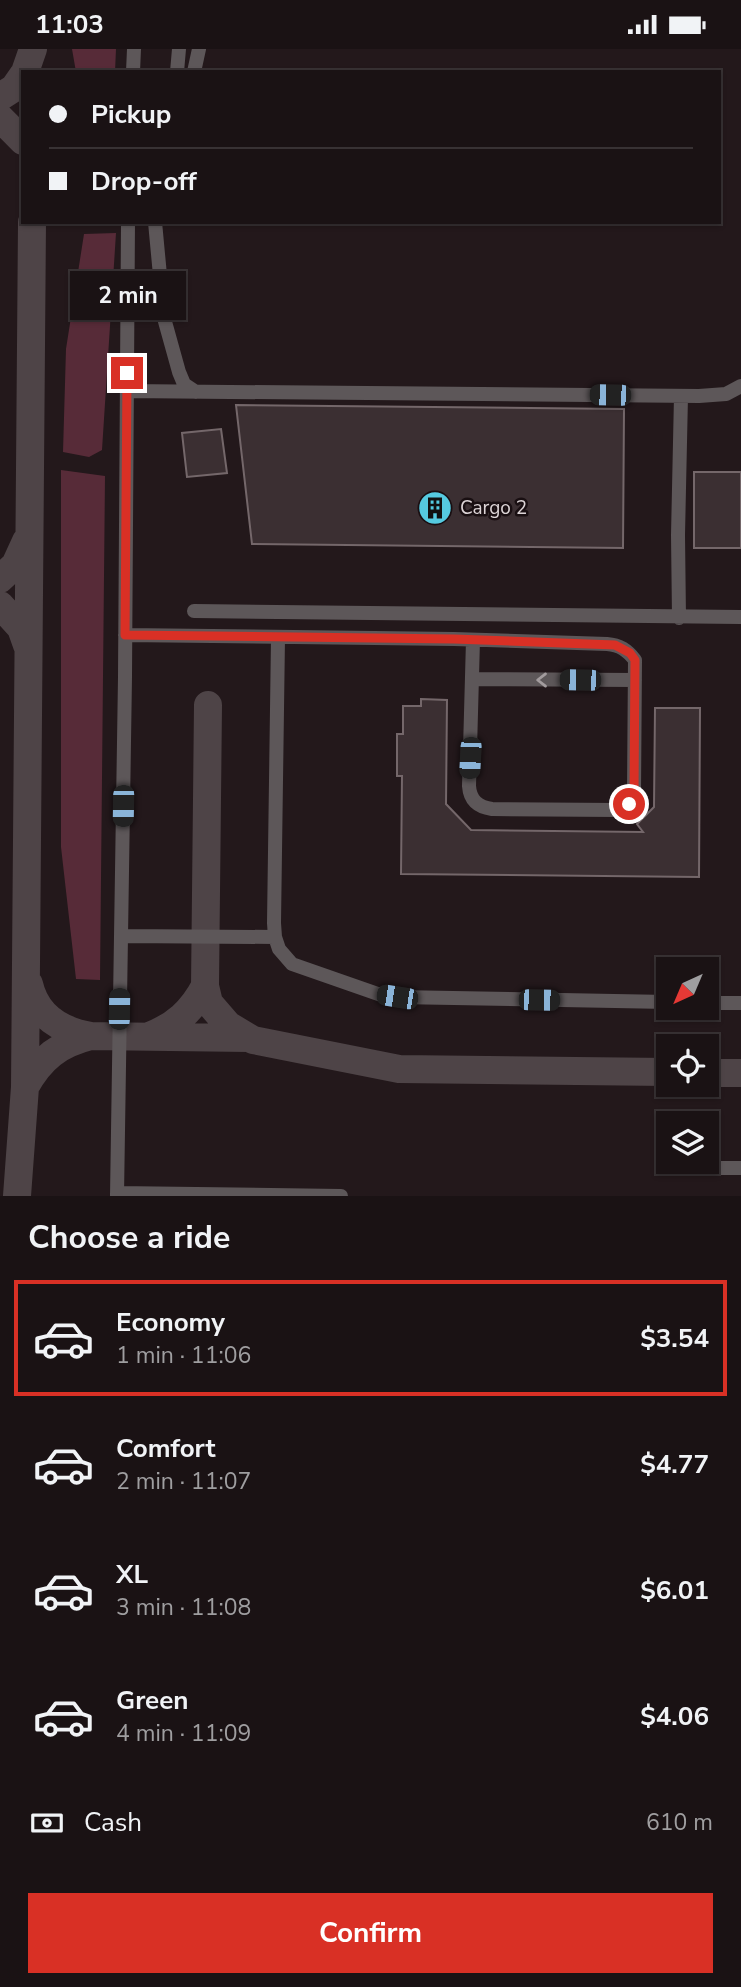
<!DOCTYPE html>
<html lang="en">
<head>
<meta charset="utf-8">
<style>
  body { margin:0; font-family:"Nunito Sans",sans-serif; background:#231b1d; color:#f1f3f6; height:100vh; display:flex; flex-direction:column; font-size:26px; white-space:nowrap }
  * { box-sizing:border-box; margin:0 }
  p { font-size:23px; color:#9f9ea0 }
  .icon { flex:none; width:38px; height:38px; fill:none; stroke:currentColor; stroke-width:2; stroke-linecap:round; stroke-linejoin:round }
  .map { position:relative; height:1147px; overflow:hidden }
  .drawer { display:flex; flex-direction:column; background:#1a1214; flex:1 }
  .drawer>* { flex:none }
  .guide { position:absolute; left:21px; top:21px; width:700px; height:154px; border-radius:0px; box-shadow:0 2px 5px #0004,0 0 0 2px #383234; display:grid; align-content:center; height:154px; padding:0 28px; background:#1a1214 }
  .needle { width:46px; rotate:224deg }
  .controls { position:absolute; left:656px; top:908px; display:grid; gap:14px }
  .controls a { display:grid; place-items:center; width:63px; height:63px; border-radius:0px; background:#1a1214; box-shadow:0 2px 5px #0004,0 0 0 2px #383234; font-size:35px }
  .end { position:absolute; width:32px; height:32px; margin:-16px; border:9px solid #d93025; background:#fff; box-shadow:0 0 0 4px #fff }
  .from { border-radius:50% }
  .bubble { position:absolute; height:49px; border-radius:0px; background:#1a1214; box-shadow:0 2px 5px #0004,0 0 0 2px #383234; font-size:23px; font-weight:700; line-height:49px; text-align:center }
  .car { position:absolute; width:21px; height:42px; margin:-21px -10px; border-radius:9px; box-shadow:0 0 5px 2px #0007; background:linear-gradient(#222 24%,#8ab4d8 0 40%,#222 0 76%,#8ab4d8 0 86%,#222 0) }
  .guide b { display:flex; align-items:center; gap:24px; height:66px; font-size:26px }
  .guide b+b { border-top:2px solid #383234 }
  .guide i { width:18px; height:18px; background:#f1f3f6 }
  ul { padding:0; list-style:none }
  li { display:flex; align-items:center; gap:21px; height:116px; margin:0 14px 10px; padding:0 14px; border:4px solid transparent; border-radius:0px }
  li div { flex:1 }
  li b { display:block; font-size:26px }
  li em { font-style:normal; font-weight:700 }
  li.selected { border-color:#d93025 }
  li>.icon { width:63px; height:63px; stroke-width:1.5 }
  h2 { padding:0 28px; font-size:32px; line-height:84px }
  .pay { display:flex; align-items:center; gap:18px; height:77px; padding:0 28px; font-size:26px }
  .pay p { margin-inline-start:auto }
  .cta { display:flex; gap:14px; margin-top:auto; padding:14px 28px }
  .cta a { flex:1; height:80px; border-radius:0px; background:#d93025; color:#fff; font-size:28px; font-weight:700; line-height:80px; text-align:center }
  .status { display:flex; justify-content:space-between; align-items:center; height:49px; padding:0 35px; background:#1a1214; direction:ltr }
  .status svg { height:19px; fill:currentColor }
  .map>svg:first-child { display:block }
  .green { fill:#572b38 }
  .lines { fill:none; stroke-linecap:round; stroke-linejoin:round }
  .taxiway { stroke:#4e4447; stroke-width:28 }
  .building { fill:#3b2f32; stroke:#74676a; stroke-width:2 }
  .minor { stroke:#5d5759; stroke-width:14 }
  .oneway { stroke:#a39c9e }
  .route { stroke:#d93025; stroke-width:9 }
  .labels { text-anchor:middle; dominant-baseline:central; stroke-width:5; stroke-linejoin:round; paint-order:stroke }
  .poi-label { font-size:19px; fill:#dcd4d6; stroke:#190f12; text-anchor:start }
</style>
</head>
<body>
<div class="status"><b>11:03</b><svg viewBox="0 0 49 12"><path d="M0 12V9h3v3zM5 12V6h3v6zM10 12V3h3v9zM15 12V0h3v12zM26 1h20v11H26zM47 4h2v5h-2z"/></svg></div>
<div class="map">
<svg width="741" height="1147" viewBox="0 0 741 1147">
  <rect width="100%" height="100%" fill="#23181b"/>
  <path class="green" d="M72,0H116L115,23H76Z
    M116,184L102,401L89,408L63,403L66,300L84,185Z
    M61,421L105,427L100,931L76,930L61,798Z"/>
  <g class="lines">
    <path class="taxiway" d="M25,23L33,0
      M0,48L14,39L23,26
      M0,69L23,92
      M0,530L15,516L26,492
      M0,556L21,579L27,596
      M208,656L205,937L209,954L228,976L253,991L399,1020L668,1023
      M29,935C36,967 61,982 91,987L249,989
      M149,987C175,977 192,962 205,937
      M707,1024H741
      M25,1038C41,1009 59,995 91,987
      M17,1147L25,1038L32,173"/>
  </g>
  <path class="building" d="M236,356L624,360L623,499L252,495Z
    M221,380L227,424L187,428L182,384Z
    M694,423H741V499H694Z
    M421,650L447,651L446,755L471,781L643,783L637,775L654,758L655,659H700L699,828L401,825L402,727H397V685H403V657H421Z"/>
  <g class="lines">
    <path class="minor" d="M133,23L134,0
      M177,23L179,0
      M194,23L199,0
      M155,173L164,269L179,323L184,335L196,343
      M127,342L699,347L726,345L741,337
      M194,562L741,568
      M679,569L678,486L681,347
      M125,586L454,590L607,595C620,596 627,601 635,611L634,744L629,755L618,761L492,760C478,758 470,751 469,737L473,591
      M278,589L274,874L275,888L279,900L292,915L378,945L397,948L668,953
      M472,630L635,631
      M122,887L275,888
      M707,954H741
      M675,1119H741
      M117,1144L341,1147
      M117,1147L125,628L128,173"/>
  </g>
  <defs><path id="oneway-chevron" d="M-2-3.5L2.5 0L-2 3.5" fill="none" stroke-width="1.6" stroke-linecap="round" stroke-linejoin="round" transform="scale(1.75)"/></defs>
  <use class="oneway" href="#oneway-chevron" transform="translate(542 631) rotate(-180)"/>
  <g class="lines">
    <path class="route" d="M127,324L125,586L454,590L615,596L630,604L635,611L634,744L629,755"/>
  </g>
  <defs>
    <g id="building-disc" transform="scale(1.75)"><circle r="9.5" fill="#55cae0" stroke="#190f12"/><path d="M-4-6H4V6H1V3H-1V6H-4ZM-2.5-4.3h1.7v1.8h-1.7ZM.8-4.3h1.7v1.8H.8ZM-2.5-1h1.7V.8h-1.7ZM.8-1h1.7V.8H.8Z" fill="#111"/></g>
  </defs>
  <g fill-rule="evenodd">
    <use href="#building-disc" x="435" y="459"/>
  </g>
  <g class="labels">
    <g class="poi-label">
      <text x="460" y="459">Cargo 2</text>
    </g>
  </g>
</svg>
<div class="controls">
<a><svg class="needle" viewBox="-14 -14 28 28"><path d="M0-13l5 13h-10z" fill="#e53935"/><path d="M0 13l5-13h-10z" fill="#9f9ea0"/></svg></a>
<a><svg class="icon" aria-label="locate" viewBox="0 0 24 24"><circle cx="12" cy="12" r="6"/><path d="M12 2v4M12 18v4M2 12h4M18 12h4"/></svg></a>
<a><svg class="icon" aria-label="layers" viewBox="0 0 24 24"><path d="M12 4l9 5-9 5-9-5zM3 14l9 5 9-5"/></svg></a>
</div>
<i class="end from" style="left:629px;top:755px"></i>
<i class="end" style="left:127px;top:324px"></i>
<div class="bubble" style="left:70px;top:222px;width:116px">2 min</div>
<i class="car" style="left:610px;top:346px;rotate:271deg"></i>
<i class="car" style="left:580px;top:631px;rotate:271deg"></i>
<i class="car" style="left:470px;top:709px;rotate:183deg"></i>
<i class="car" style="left:123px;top:757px;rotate:181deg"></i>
<i class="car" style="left:397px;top:948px;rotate:279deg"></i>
<i class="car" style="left:539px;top:951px;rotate:91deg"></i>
<i class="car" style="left:119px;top:960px;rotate:1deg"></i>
<div class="guide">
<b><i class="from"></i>Pickup</b>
<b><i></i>Drop-off</b>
</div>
</div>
<section class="drawer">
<h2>Choose a ride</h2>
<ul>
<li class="selected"><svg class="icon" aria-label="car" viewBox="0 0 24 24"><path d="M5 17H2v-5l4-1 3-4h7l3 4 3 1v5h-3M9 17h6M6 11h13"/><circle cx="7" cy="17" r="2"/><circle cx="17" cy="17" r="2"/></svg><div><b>Economy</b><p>1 min · 11:06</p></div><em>$3.54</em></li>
<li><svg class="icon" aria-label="car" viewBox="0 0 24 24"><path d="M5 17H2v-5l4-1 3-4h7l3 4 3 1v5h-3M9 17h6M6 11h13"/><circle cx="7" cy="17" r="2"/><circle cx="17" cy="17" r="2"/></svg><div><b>Comfort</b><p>2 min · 11:07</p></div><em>$4.77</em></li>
<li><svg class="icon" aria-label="car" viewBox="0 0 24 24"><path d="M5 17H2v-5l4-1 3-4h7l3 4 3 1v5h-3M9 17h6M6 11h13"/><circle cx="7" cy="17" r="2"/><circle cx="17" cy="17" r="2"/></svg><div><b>XL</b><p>3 min · 11:08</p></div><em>$6.01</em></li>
<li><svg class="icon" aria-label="car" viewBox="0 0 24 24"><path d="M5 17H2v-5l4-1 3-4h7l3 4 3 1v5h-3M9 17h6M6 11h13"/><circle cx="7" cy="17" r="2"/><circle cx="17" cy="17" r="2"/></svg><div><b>Green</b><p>4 min · 11:09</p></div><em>$4.06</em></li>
</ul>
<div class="pay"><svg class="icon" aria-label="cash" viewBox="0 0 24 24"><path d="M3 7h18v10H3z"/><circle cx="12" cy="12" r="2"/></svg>Cash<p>610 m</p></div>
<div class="cta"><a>Confirm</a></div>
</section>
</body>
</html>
